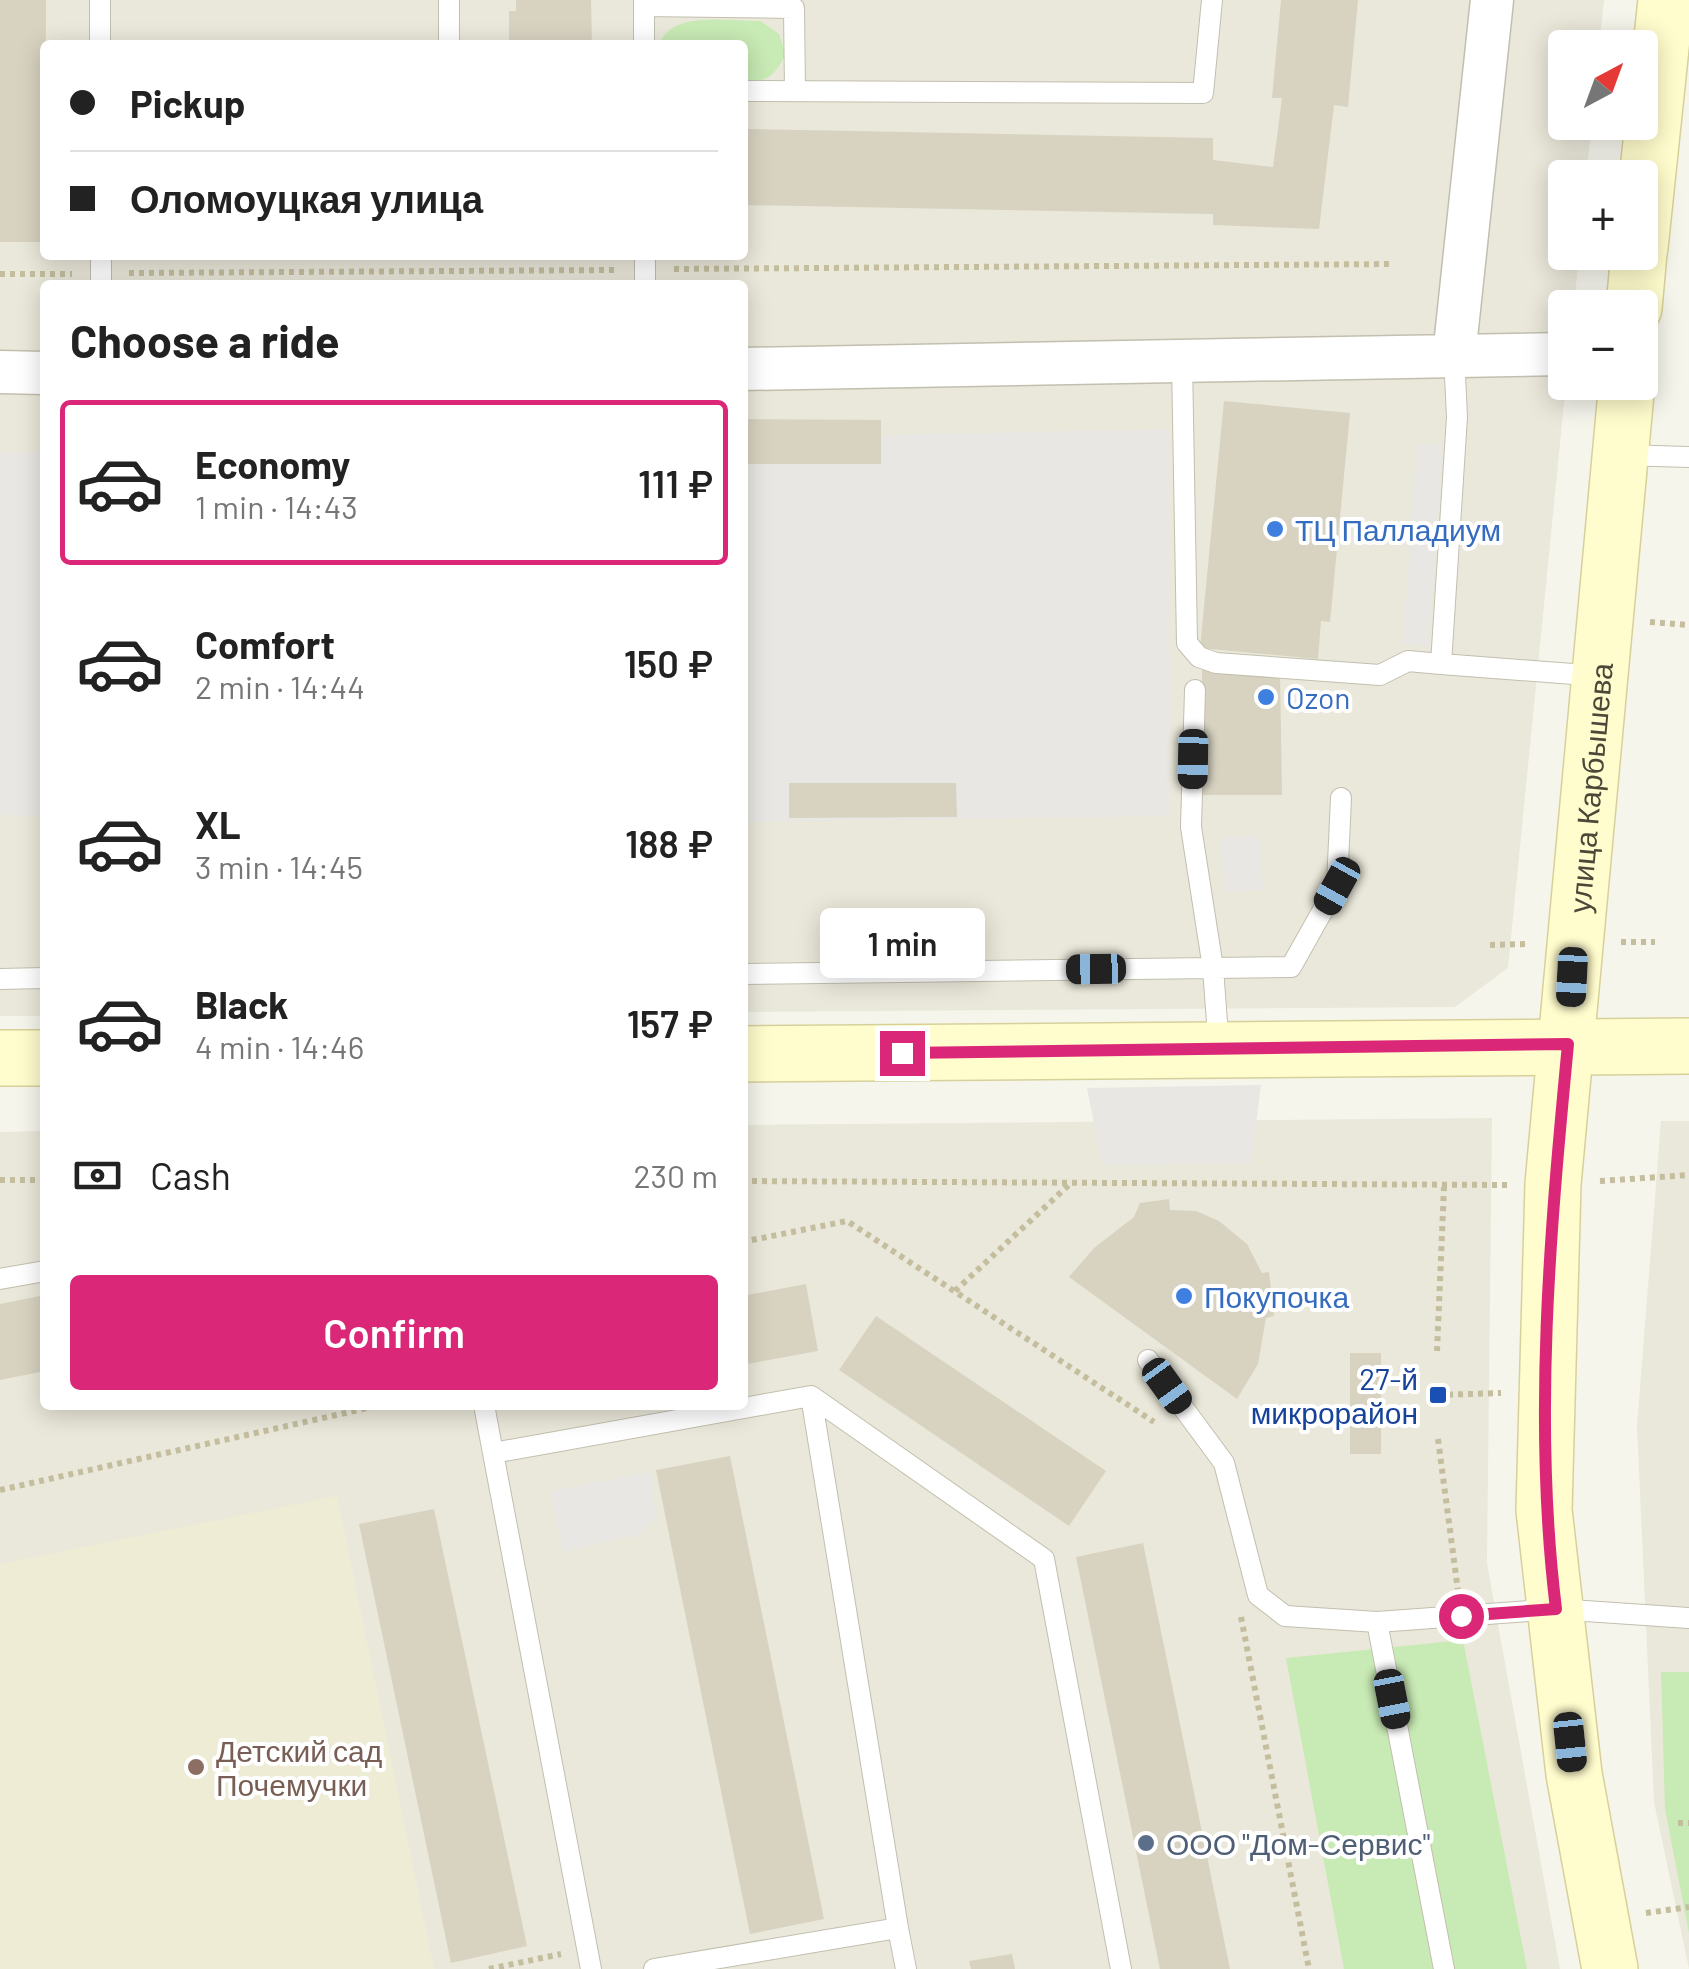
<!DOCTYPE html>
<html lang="en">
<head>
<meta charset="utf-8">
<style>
  body { margin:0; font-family:Barlow,sans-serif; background:#f2f2f2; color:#222; height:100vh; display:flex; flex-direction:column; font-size:38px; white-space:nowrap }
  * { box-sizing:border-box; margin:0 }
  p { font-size:32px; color:#767676 }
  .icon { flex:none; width:55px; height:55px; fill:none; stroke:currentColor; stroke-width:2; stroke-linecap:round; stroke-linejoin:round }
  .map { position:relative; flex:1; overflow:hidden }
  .side { position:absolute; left:40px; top:280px; width:708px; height:1130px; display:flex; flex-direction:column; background:#fff; border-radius:10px; box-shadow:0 5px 25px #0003 }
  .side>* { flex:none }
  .top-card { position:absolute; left:40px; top:40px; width:708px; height:220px; border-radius:10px; box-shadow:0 5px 25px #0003; display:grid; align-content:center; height:220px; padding:0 30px; background:#fff }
  .needle { width:65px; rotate:41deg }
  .controls { position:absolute; left:1548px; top:30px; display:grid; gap:20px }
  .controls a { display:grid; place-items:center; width:110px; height:110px; border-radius:10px; background:#fff; box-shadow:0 5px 25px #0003; font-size:50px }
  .end { position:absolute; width:45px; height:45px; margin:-22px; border:12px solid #db2777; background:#fff; box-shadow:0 0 0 5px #fff }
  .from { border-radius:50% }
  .bubble { position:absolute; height:70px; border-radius:10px; background:#fff; box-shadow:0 5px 25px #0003; font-size:32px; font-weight:600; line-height:70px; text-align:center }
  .car { position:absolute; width:30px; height:60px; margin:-30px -15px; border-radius:12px; box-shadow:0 0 8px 2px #0007; background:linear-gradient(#222 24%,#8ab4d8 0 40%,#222 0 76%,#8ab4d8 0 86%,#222 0) }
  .top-card b { display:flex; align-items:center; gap:35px; height:95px; font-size:38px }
  .top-card b+b { border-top:2px solid #e0e0e0 }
  .top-card i { width:25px; height:25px; background:#222 }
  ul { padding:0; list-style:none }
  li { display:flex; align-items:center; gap:30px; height:165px; margin:0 20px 15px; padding:0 10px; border:5px solid transparent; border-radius:10px }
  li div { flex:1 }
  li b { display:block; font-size:38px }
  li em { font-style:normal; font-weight:600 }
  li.on { border-color:#db2777 }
  li>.icon { width:90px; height:90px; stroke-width:1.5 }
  h2 { padding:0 30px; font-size:45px; line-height:120px }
  .pay { display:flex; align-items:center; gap:25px; height:110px; padding:0 30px; font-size:38px }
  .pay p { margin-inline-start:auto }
  .primary-button { display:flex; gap:20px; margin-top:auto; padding:20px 30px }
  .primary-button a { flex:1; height:115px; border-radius:10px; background:#db2777; color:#fff; font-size:40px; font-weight:600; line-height:115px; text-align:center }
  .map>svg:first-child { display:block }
  .residential { fill:#eae8da; fill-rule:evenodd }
  .education { fill:#efecd6 }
  .green { fill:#c8eab4 }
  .parking { fill:#e8e7e3 }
  .building { fill:#d8d3c1 }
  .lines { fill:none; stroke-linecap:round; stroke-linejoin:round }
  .lane-casing { stroke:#c2bfae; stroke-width:22 }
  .street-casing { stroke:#c2bfae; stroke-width:45 }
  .secondary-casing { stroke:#d6d19b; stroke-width:58 }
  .path { stroke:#c4be9f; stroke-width:6; stroke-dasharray:5 5; stroke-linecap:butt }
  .lane { stroke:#fff; stroke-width:20 }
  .street { stroke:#fff; stroke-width:42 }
  .secondary { stroke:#fffccd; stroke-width:55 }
  .route { stroke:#db2777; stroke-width:12 }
  .shop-dot { fill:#3f7fe0; stroke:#fff; stroke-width:4 }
  .transit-dot { fill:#1a4fb4; stroke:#fff; stroke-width:4 }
  .education-dot { fill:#8d6e63; stroke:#fff; stroke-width:4 }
  .service-dot { fill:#5c6f8a; stroke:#fff; stroke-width:4 }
  .labels { text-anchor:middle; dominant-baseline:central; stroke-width:8; stroke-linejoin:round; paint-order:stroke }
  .shop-label { font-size:30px; fill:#366cbe; stroke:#fff; text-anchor:start }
  .street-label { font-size:30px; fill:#4b4739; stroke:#fff }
  .transit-label { font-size:30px; fill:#164399; stroke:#fff; text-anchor:end }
  .education-label { font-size:30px; fill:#785e54; stroke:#fff; text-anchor:start }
  .service-label { font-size:30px; fill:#4e5e75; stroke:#fff; text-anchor:start }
</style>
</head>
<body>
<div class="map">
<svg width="1689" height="1969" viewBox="0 0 1689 1969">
  <rect width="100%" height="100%" fill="#f6f5ec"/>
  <path class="residential" d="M0,0H1604L1599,47L1565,48V122L1592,123L1586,177L1565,178V252L1579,253L1574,307L1565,308L1566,383L1508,968L1455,1007L743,1012L742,285H45V1016H0ZM45,45H742V255H45Z
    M1492,1118L1487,1563L1560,1969H0V1132L45,1131V1405H742L743,1125Z
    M1661,1121H1689V1969L1654,1802L1637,1426Z"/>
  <path class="education" d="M337,1496L434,1969H0V1564Z"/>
  <path class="green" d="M760,21L779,34L786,54C775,75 767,83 743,82L742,45H659C672,9 729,22 760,21Z
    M1463,1640L1527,1969H1344L1286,1658Z
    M1661,1672H1689V1933L1665,1809Z"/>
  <path class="parking" d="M1170,429V816L743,822L742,438Z
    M1417,443L1443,445L1429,646L1403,644Z
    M0,452H45V816L0,815Z
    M1260,835L1263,890L1224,892L1221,837Z
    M1261,1085L1251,1163L1102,1165L1087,1088Z
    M650,1472L656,1515L639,1535L563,1551L551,1491Z"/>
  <path class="building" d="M0,0H46L45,242H0Z
    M516,0H591L592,45H509V11H516Z
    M1281,0H1358L1348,107L1334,105L1319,229L1213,225V214L744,205L745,129L1213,138V160L1273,167L1282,98H1272Z
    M1224,401L1350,413L1330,622L1321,621L1318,659L1200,648Z
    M742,419L881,420V464H742Z
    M1280,669L1282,795H1203L1202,670Z
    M789,783H956L957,817L789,818Z
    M1169,1199L1170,1210L1196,1211L1219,1221L1247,1244L1262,1273L1269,1272L1274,1316L1266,1318L1258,1364L1237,1399L1069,1277L1094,1248L1134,1217L1140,1203Z
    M806,1284L818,1351L742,1365V1296Z
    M45,1295V1371L0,1380V1304Z
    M876,1316L1106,1471L1069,1526L839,1370Z
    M1350,1353H1381V1454H1350Z
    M730,1456L824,1919L750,1934L656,1470Z
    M434,1509L527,1946L451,1963L359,1524Z
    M1143,1543L1230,1969H1160L1076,1557Z
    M1012,1954L1015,1969H971L969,1961Z"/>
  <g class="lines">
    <g class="lane-casing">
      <path id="lane" d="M100,0V45
        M449,0V45
        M644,6L794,8L795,91
        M644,45V0
        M742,91L1203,93L1212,0
        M101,255V285
        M645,255V285
        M1454,356L1457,417L1441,664L1599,676
        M1182,361L1187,643L1199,657L1216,663L1380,675L1408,661L1441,664
        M1621,455L1689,457
        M1195,690L1191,827L1213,968L1219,1049
        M742,974L1291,967L1337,885L1341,798
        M0,979L45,978
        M0,1279L45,1271
        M1148,1360L1224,1463L1258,1595L1285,1616L1377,1622
        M811,1396L898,1928
        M484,1405L493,1453L811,1396L1044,1559L1121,1969
        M493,1453L591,1969
        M654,1969L898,1928L906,1969
        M1444,1969L1377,1622L1556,1609L1689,1618"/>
    </g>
    <g class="street-casing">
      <path id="street" d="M1454,356L1492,0
        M742,369L1565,354
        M0,372L45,373"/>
    </g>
    <g class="secondary-casing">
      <g id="secondary">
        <path d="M1640,247L1666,0"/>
        <path d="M1634,308L1639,252"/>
        <path d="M742,1054L1689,1046"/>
        <path d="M0,1058H45"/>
        <path id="s1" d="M1610,1969L1574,1774L1544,1510L1553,1184L1627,382"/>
      </g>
    </g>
    <path class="path" d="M674,269L1393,264
      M129,273L616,270
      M0,274H72
      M1650,622L1689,625
      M1621,942H1655
      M1490,945L1529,944
      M0,1180H45
      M742,1181L1508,1185
      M1600,1181L1689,1175
      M742,1242L847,1221L1154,1422
      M955,1291L1072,1182
      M1437,1351L1444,1187
      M1438,1395L1501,1393
      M1438,1439L1458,1591
      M0,1490L381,1405
      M1241,1617L1309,1969
      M1678,1823H1689
      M1646,1913L1689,1907
      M489,1969L561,1954"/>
    <use href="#lane" class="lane"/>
    <use href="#street" class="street"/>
    <use href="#secondary" class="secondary"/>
  </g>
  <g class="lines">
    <path class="route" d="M902,1053L1568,1044C1550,1232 1533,1422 1556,1609L1461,1616"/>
  </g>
  <g class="shop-dot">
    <circle cx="1275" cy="529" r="10"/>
    <circle cx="1266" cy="697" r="10"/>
    <circle cx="1184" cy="1296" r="10"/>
  </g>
  <rect class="transit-dot" x="1428" y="1385" width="20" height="20" rx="5"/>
  <circle class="education-dot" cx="196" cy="1767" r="10"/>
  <circle class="service-dot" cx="1146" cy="1843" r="10"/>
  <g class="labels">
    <g class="shop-label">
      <text x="1295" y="529">ТЦ Палладиум</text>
      <text x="1286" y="697">Ozon</text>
      <text x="1204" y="1296">Покупочка</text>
    </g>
    <g class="street-label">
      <text stroke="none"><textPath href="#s1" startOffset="1188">улица Карбышева</textPath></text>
    </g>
    <g class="transit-label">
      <text x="1418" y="1378">27-й<tspan x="1418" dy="34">микрорайон</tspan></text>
    </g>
    <g class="education-label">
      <text x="216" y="1750">Детский сад<tspan x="216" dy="34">Почемучки</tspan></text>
    </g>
    <g class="service-label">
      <text x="1166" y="1843">ООО "Дом-Сервис"</text>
    </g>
  </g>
</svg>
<div class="controls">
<a><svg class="needle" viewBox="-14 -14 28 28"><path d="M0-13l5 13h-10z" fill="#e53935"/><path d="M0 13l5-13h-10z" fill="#767676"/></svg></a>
<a>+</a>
<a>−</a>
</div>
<i class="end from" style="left:1461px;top:1616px"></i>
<i class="end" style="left:902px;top:1053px"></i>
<div class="bubble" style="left:820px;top:908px;width:165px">1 min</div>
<i class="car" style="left:1193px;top:759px;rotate:181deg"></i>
<i class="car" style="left:1337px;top:886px;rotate:209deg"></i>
<i class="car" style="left:1096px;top:969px;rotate:269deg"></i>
<i class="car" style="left:1572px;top:977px;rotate:183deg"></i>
<i class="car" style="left:1167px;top:1386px;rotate:144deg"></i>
<i class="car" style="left:1392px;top:1699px;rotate:169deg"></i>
<i class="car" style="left:1570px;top:1742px;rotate:174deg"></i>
<div class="top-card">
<b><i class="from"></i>Pickup</b>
<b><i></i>Оломоуцкая улица</b>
</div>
<section class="side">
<h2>Choose a ride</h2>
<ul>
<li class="on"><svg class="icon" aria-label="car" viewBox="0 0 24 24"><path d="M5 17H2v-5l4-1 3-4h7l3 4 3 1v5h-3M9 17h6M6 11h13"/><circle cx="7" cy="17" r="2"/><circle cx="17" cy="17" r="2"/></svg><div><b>Economy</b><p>1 min · 14:43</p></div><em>111 ₽</em></li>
<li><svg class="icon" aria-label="car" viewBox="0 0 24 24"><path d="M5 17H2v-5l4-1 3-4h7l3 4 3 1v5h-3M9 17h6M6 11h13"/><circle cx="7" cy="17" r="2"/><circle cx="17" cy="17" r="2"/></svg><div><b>Comfort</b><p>2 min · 14:44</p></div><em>150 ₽</em></li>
<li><svg class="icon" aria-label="car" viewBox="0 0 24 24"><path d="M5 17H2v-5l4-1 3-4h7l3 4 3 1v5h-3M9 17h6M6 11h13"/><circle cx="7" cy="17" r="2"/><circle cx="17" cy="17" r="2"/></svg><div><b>XL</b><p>3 min · 14:45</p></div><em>188 ₽</em></li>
<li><svg class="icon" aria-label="car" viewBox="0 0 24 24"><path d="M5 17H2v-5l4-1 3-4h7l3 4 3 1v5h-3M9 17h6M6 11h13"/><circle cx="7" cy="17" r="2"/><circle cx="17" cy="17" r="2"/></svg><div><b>Black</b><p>4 min · 14:46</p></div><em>157 ₽</em></li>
</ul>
<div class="pay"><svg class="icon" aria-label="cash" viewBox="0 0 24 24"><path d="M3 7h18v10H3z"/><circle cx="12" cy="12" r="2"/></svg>Cash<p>230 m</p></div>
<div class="primary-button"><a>Confirm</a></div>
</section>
</div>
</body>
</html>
